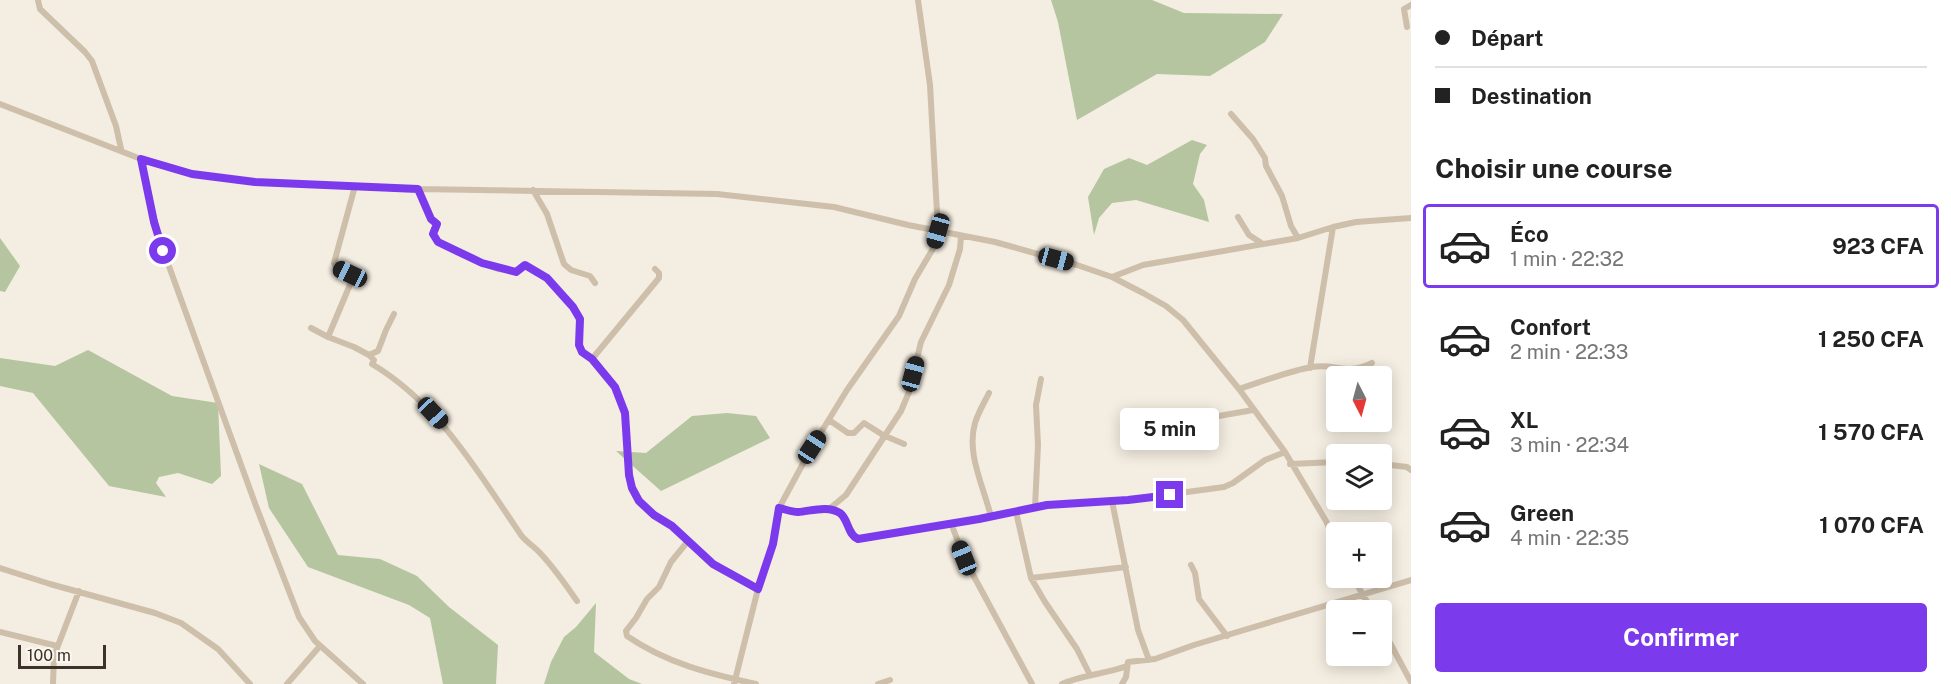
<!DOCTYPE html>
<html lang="fr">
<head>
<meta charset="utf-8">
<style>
  body { margin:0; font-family:"Public Sans",sans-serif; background:#f2f2f2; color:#222; height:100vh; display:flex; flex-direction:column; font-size:22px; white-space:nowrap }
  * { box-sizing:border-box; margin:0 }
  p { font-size:20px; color:#767676 }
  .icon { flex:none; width:33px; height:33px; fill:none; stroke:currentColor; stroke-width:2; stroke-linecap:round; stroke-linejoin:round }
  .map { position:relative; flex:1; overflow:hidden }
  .details { display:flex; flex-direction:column; background:#fff; width:540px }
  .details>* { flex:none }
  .top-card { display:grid; align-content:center; height:132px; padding:0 24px; background:#fff }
  .needle { width:39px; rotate:174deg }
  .tools { position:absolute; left:1326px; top:366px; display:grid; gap:12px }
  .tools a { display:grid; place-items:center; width:66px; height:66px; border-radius:6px; background:#fff; box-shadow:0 3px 15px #0003; font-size:30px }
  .scale { position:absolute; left:18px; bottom:15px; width:88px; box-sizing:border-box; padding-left:6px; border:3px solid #3b322b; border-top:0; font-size:16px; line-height:21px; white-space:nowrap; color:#3b322b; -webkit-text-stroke:4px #fbf7ee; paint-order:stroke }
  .end { position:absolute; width:27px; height:27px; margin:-14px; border:8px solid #7c3aed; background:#fff; box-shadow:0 0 0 3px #fff }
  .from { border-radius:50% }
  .bubble { position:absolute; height:42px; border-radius:6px; background:#fff; box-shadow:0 3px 15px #0003; font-size:20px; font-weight:700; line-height:42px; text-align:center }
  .car { position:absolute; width:18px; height:36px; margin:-18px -9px; border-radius:8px; box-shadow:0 0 4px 2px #0007; background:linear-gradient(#222 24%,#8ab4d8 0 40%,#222 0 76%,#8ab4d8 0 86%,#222 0) }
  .top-card b { display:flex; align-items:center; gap:21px; height:57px; font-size:22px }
  .top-card b+b { border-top:2px solid #e0e0e0 }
  .top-card i { width:15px; height:15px; background:#222 }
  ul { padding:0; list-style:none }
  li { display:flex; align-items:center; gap:18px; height:84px; margin:0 12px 9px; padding:0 12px; border:3px solid transparent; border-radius:6px }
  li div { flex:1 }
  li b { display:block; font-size:22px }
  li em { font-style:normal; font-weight:700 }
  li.current { border-color:#7c3aed }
  li>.icon { width:54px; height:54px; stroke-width:1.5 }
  h2 { padding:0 24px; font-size:27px; line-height:72px }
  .primary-button { display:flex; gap:12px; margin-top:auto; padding:12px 24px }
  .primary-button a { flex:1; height:69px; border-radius:6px; background:#7c3aed; color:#fff; font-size:24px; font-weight:700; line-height:69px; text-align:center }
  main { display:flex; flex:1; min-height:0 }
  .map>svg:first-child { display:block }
  .green { fill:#b4c59f }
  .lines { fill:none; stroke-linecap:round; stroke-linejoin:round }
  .minor { stroke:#cebfab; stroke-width:6 }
  .route { stroke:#7c3aed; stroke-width:8 }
</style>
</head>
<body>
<main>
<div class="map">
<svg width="1411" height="684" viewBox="0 0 1411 684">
  <rect width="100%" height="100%" fill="#f4ede1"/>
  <path class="green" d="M1051,0H1152L1184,13L1283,14L1265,42L1210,76L1157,74L1077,120L1058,22Z
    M1192,140L1207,145L1200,154L1193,184L1204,200L1209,222L1136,200L1112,203L1099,218L1094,235L1088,197L1104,169L1129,158L1147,165Z
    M0,238L20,266L5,292L0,291Z
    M88,350L172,396L218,403L221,476L212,484L178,473L159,477L156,483L166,497L109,486L33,393L0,386V358L55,366Z
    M727,413L756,416L770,438L661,491L616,451L646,453L692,416Z
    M259,464L302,484L338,555L380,559L417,576L449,607L498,645L496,684H443L430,618L409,605L308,567L269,508Z
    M596,603L594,652L629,679L642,684H544L551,662L564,637L576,627Z"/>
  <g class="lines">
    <path class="minor" d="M38,0L40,9L85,52L92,61L116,126L121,149
      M1407,27L1404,9L1411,5
      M0,104L141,159L192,174L255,182L418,189L717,194L834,207L908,225L995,242L1077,265L1112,277L1143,293L1166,306L1183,320L1239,389L1285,452L1326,521L1336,544
      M1231,114L1253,139L1265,158L1266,166L1282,196L1291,226L1298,238
      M141,159L158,236L256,506L299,617L315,641L363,684
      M355,186L334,263L336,267L350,274L352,280L328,337L354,347L369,355
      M418,189L431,219L437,224L433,233L438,241L482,263L498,269L516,271L525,265L547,278L573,307L580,319L579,345L582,352L592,359L615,387L625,413L629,475L632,487L639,501L654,515L672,526L713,565L758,589
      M533,190L547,214L564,264L571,270L590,276L595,283
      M1238,217L1249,235L1263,244
      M1112,277L1143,265L1298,238L1333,227L1356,222L1411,218
      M394,314L386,330L378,351L369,355L374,360L372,364C439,404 478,472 521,535C526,542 535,547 541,554C555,569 566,585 577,601
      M311,328L328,337
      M592,359L659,278V273L655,269
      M1310,368L1333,227
      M1239,389C1261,382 1289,371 1312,367C1337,363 1346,376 1372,363
      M989,393C984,403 978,413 975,423C966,454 984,487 991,517
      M1181,419L1213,417L1253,410
      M829,420L848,433H854L864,423L883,435L904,444
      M1290,464L1336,462
      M1382,464L1407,467L1411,470
      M1112,501L1138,630L1149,660
      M1035,507L1038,445L1036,405L1041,379
      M779,508C786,509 791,512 798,512C811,511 828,504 840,513C854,524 843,541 868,538L979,519L1047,505L1128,500L1224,487L1233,483L1265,460L1285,452
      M829,509L846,495L901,411L909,392L921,342L949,285L960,249L961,236
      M1016,512L1031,578L1045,602L1077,649L1090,675
      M951,523L964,558L1032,684
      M688,541L671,562L659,587L647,599L636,618L629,627L626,631L627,636C666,663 710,674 756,684
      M1191,565L1195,573L1199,599L1227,636
      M0,568L50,584L155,613L181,623L218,649L250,684
      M1031,578L1126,567
      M1353,578L1372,610
      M1382,628L1411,682
      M0,632L57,646
      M53,684L54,656L79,591
      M287,684L320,646
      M734,684L758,589L773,544L779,508L812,447L847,390L899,316L915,279L934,247L938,231L930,85L918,0
      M878,684L890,680
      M1062,684C1082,675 1105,674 1127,666L1128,662L1155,659L1194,645L1411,580
      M1122,684L1126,677L1128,662"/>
  </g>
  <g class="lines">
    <path class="route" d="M163,251L154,222L141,159L192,174L255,182L418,189L431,219L437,224L433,234L438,242L482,263L516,272L525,265L547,278L573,307L580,319L579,345L582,352L592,359L615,387L625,413L629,475L632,488L639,501L654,515L672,526L713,564L758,589L773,544L779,508C785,509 791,512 798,512C811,511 828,505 840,513C849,520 847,534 858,539L979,519L1047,505L1128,500L1170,495"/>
  </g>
</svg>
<div class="tools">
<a><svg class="needle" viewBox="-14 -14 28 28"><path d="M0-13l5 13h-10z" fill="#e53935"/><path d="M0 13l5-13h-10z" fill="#767676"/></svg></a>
<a><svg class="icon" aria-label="layers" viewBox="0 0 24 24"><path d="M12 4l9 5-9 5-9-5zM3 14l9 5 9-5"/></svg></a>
<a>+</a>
<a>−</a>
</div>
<div class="scale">100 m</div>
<i class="end from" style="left:163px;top:251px"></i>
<i class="end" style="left:1170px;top:495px"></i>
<div class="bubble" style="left:1120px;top:408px;width:99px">5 min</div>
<i class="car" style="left:938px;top:231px;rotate:196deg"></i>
<i class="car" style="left:1056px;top:259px;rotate:105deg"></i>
<i class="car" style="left:350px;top:274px;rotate:295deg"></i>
<i class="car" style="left:913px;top:374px;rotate:15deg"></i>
<i class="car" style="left:433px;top:413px;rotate:137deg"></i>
<i class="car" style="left:812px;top:447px;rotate:33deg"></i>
<i class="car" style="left:964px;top:558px;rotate:338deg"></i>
</div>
<section class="details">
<div class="top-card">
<b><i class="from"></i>Départ</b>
<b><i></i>Destination</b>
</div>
<h2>Choisir une course</h2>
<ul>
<li class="current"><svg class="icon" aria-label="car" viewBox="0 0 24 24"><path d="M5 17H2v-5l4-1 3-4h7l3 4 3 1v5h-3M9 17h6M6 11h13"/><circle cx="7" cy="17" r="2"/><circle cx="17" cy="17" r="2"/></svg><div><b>Éco</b><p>1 min · 22:32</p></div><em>923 CFA</em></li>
<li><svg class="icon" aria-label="car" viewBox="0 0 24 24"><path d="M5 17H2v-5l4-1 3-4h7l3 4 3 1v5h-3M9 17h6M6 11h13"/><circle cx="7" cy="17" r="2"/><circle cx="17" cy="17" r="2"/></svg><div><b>Confort</b><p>2 min · 22:33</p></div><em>1 250 CFA</em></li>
<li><svg class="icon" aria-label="car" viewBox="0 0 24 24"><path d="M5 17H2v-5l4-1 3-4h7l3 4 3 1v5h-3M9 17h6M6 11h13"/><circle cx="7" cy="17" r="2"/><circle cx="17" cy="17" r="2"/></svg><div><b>XL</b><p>3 min · 22:34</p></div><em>1 570 CFA</em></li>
<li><svg class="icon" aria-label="car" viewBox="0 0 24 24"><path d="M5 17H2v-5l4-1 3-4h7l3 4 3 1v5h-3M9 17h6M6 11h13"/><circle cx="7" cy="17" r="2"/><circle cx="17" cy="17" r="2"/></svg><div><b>Green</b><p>4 min · 22:35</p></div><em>1 070 CFA</em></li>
</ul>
<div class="primary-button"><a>Confirmer</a></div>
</section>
</main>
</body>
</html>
